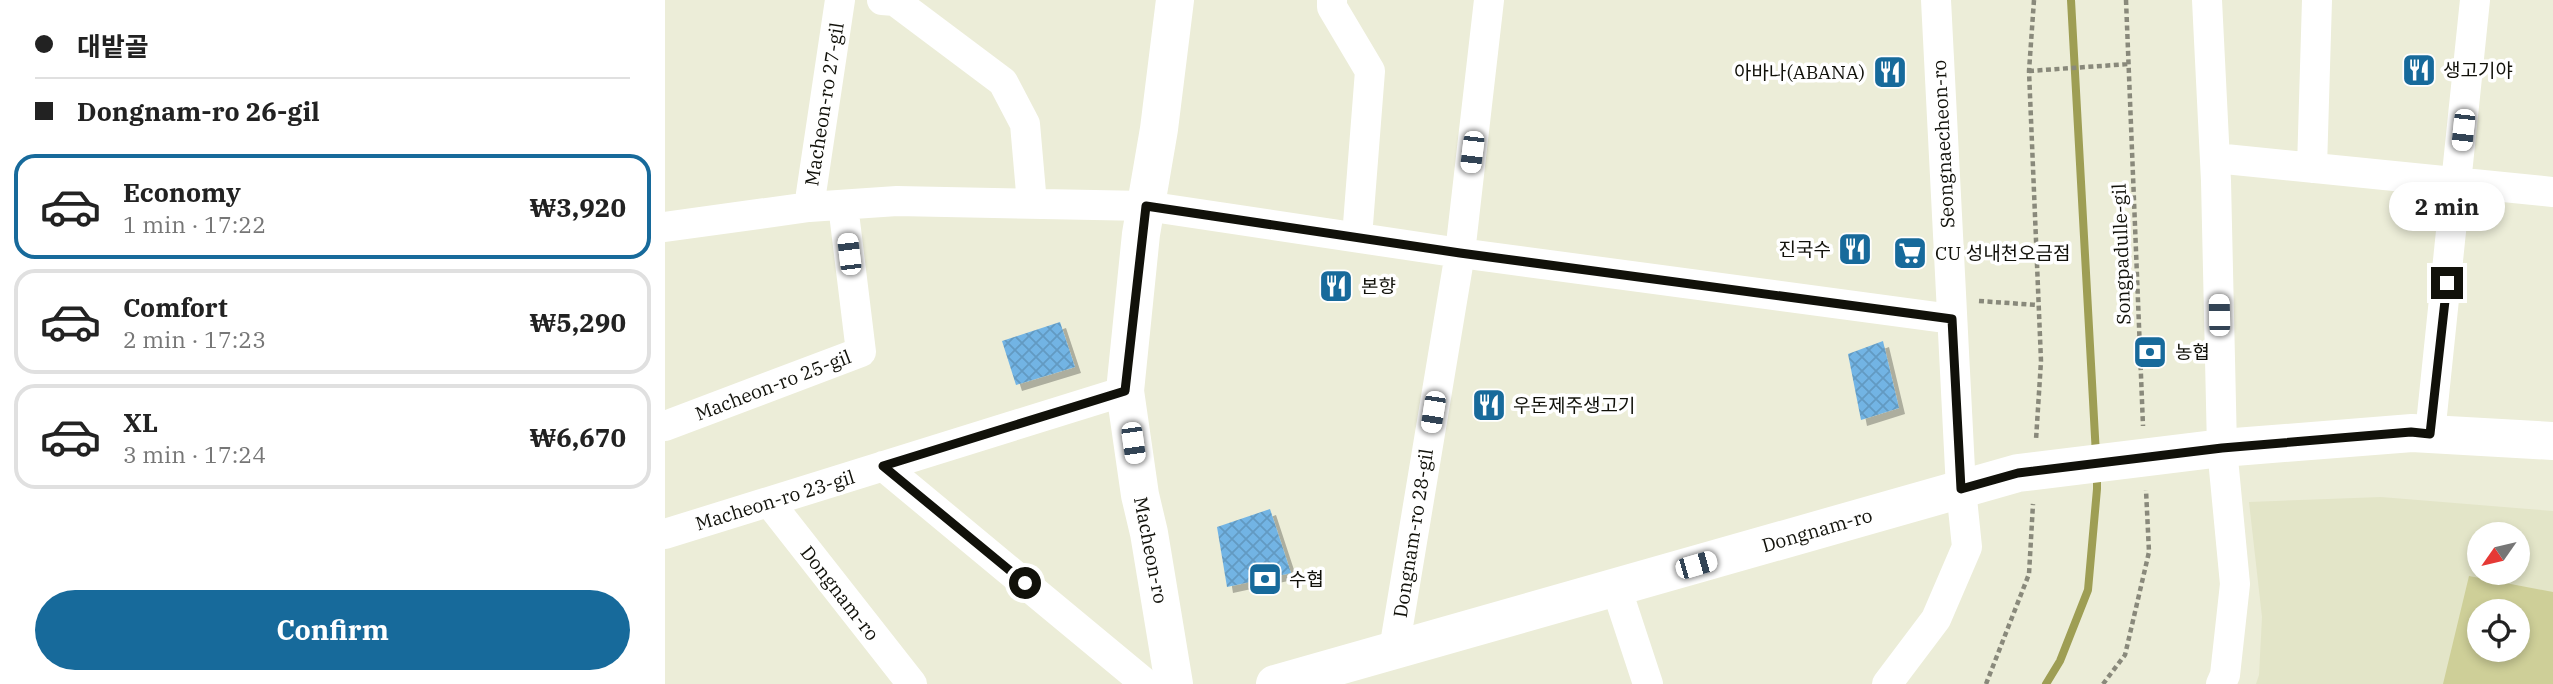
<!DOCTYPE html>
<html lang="en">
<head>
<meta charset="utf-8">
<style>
  body { margin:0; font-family:"IBM Plex Serif","Noto Sans KR",serif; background:#f2f2f2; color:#222; height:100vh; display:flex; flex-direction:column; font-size:26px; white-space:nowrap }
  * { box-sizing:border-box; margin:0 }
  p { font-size:23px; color:#767676 }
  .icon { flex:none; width:38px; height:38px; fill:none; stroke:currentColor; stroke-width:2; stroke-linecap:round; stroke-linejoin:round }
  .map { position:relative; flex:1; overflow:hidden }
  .details { display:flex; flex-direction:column; background:#fff; width:665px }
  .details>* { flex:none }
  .guide { display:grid; align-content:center; height:154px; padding:0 35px; background:#fff }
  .needle { width:46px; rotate:236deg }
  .fabs { position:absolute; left:1802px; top:522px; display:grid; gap:14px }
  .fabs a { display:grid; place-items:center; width:63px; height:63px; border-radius:50%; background:#fff; box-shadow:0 4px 10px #0003; font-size:35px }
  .end { position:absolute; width:32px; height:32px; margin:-16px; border:9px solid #11110a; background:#fff; box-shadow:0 0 0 4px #fff }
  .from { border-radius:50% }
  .bubble { position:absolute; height:49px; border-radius:24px; background:#fff; box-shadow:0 4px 10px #0003; font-size:23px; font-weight:800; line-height:49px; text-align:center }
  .car { position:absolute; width:21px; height:42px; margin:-21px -10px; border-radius:9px; box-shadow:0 0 5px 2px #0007; background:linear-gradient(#fff 24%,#345 0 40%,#fff 0 76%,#345 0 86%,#fff 0) }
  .guide b { display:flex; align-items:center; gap:24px; height:66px; font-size:26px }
  .guide b+b { border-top:2px solid #e0e0e0 }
  .guide i { width:18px; height:18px; background:#222 }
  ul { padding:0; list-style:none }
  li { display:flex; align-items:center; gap:21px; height:105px; margin:0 14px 10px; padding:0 21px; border:4px solid #e0e0e0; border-radius:21px }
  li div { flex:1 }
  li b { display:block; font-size:26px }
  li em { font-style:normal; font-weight:800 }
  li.selected { border-color:#176a9b }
  li>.icon { width:63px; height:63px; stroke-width:1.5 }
  .cta { display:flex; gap:14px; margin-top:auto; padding:14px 35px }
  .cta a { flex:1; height:80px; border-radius:42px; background:#176a9b; color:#fff; font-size:28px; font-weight:800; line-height:80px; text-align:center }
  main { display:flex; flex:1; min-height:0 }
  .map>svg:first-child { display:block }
  .built { fill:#e3e5c8; fill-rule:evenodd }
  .grass { fill:#cecf98; fill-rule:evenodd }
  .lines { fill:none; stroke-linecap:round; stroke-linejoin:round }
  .stream { stroke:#9e9e54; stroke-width:8 }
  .building { fill:url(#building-cross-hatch); filter:url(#shadow) }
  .path { stroke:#89897b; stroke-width:4.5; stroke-dasharray:5 3.5; stroke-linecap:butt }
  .street { stroke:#fff; stroke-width:30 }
  .secondary { stroke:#fff; stroke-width:38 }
  .route { stroke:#11110a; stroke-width:9 }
  .labels { text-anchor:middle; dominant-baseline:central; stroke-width:7; stroke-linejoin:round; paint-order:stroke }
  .poi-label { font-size:19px; fill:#11110a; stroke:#fff; text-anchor:start }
  .street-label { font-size:19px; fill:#11110a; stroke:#fff }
</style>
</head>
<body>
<main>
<section class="details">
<div class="guide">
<b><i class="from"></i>대밭골</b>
<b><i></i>Dongnam-ro 26-gil</b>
</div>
<ul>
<li class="selected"><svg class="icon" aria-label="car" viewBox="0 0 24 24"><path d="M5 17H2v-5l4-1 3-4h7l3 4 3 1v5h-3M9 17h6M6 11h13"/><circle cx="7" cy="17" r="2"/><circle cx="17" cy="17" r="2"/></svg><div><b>Economy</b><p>1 min · 17:22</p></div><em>₩3,920</em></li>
<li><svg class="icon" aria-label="car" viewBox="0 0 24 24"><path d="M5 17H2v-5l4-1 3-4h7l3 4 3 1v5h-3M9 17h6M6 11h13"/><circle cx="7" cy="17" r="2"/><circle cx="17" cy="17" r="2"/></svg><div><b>Comfort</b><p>2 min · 17:23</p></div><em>₩5,290</em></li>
<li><svg class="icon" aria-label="car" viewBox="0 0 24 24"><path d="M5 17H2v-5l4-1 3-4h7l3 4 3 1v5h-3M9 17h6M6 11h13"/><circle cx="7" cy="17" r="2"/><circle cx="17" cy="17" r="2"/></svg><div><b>XL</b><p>3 min · 17:24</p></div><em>₩6,670</em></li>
</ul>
<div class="cta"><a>Confirm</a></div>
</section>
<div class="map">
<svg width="1888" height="684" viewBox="0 0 1888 684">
  <defs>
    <pattern id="building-cross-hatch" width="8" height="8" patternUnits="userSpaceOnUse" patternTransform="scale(1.75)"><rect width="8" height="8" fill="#72b4e4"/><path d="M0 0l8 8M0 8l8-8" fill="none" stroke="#629ac2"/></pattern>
    <filter id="shadow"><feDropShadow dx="6" dy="6" stdDeviation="0" flood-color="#0004"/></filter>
  </defs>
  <rect width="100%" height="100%" fill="#ecedd8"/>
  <path class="built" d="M1716,497L1888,511V684H1591L1594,675L1597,617L1584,502ZM1815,534H1853V572H1815ZM1815,611H1853V649H1815Z"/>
  <path class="grass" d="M1804,576L1888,592V684H1778ZM1815,611H1853V649H1815Z"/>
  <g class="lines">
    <path class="stream" d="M1406,0L1431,455
      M1381,684L1395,661L1423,590L1432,489V475"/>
  </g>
  <path class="building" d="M395,322L410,367L351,385L337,341Z
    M1218,341L1234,408L1196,420L1183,354Z
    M605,509L626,573L562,587L552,527Z"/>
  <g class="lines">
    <path class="path" d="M1369,0L1364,71L1376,361L1371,440
      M1461,0L1478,426
      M1364,71L1464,64
      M1314,301L1372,305
      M1321,684L1364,574L1368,504
      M1438,684L1460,655L1484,552L1481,490"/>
    <path class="street" d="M217,0L230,1L338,82L360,124L367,204
      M667,0V7L705,71L692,237
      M1542,0L1551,181L1557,448L1570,584L1560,675L1556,684
      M1550,158L1888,192
      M1647,168L1652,0
      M144,207L175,0
      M0,227L144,207L232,201L481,206L795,253L1287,319
      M0,426L196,352L178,205
      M1765,434L1810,0
      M218,466L481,684
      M104,502L247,684
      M0,534L460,391
      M951,587L983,684
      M729,650L795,253L824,0
      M1222,684L1271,619L1302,547L1296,489L1271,0"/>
    <path class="secondary" d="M509,684L484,533L475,495L460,391L476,234L494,129L510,0
      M610,684L1353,473L1557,448L1747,433L1888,441"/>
  </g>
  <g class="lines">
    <path class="route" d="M360,583L218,466L460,391L481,206L795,253L1287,319L1296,489L1353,473L1557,448L1746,432L1765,434L1782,283"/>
  </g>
  <defs>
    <g id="restaurant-square" transform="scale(1.75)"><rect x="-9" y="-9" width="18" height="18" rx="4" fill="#176a9b" stroke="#fff"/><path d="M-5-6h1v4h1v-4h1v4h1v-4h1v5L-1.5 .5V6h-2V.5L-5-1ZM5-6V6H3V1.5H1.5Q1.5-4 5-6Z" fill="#fff"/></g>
    <g id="supermarket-square" transform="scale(1.75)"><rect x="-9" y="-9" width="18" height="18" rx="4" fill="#176a9b" stroke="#fff"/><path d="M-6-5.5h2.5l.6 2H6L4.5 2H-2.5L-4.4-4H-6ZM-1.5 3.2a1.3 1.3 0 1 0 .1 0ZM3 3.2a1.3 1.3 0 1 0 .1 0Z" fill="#fff"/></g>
    <g id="bank-square" transform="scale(1.75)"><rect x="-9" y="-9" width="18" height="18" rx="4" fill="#176a9b" stroke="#fff"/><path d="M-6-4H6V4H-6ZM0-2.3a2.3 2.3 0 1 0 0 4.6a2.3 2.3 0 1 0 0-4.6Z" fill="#fff"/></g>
  </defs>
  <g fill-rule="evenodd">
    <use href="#restaurant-square" x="1754" y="70"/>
    <use href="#restaurant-square" x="1225" y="72"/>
    <use href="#restaurant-square" x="1190" y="249"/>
    <use href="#supermarket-square" x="1245" y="253"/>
    <use href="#restaurant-square" x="671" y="286"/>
    <use href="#bank-square" x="1485" y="352"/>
    <use href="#restaurant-square" x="824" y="405"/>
    <use href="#bank-square" x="600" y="579"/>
  </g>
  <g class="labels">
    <g class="poi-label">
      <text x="1778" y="70">생고기야</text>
      <text x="1200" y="72" text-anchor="end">아바나(ABANA)</text>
      <text x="1166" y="249" text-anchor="end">진국수</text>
      <text x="1270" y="253">CU 성내천오금점</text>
      <text x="696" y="286">본향</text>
      <text x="1510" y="352">농협</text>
      <text x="848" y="405">우돈제주생고기</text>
      <text x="624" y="579">수협</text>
    </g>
    <g class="street-label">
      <text transform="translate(159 104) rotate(-81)">Macheon-ro 27-gil</text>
      <text transform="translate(1278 144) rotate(-93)">Seongnaecheon-ro</text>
      <text transform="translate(1456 254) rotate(-92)">Songpadulle-gil</text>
      <text transform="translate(108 385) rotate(-21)">Macheon-ro 25-gil</text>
      <text transform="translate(110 500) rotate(-17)">Macheon-ro 23-gil</text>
      <text transform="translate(1152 530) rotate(-16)">Dongnam-ro</text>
      <text transform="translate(748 533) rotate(-81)">Dongnam-ro 28-gil</text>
      <text transform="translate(486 550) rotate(79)">Macheon-ro</text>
      <text transform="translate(175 593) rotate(52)">Dongnam-ro</text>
    </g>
  </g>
</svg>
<div class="fabs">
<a><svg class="needle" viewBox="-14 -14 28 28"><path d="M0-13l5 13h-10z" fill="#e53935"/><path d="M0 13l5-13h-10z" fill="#767676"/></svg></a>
<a><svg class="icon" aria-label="locate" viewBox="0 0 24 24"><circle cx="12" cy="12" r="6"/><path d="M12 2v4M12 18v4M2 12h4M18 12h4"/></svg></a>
</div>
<i class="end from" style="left:360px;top:583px"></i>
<i class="end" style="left:1782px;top:283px"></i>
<div class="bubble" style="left:1724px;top:182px;width:116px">2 min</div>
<i class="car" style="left:1798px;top:130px;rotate:186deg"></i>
<i class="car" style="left:807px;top:152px;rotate:187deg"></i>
<i class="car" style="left:184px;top:254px;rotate:353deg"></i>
<i class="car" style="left:1554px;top:315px;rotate:359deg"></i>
<i class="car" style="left:768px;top:412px;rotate:189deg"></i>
<i class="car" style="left:468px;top:443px;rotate:172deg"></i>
<i class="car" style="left:1031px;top:565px;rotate:74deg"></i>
</div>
</main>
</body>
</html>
